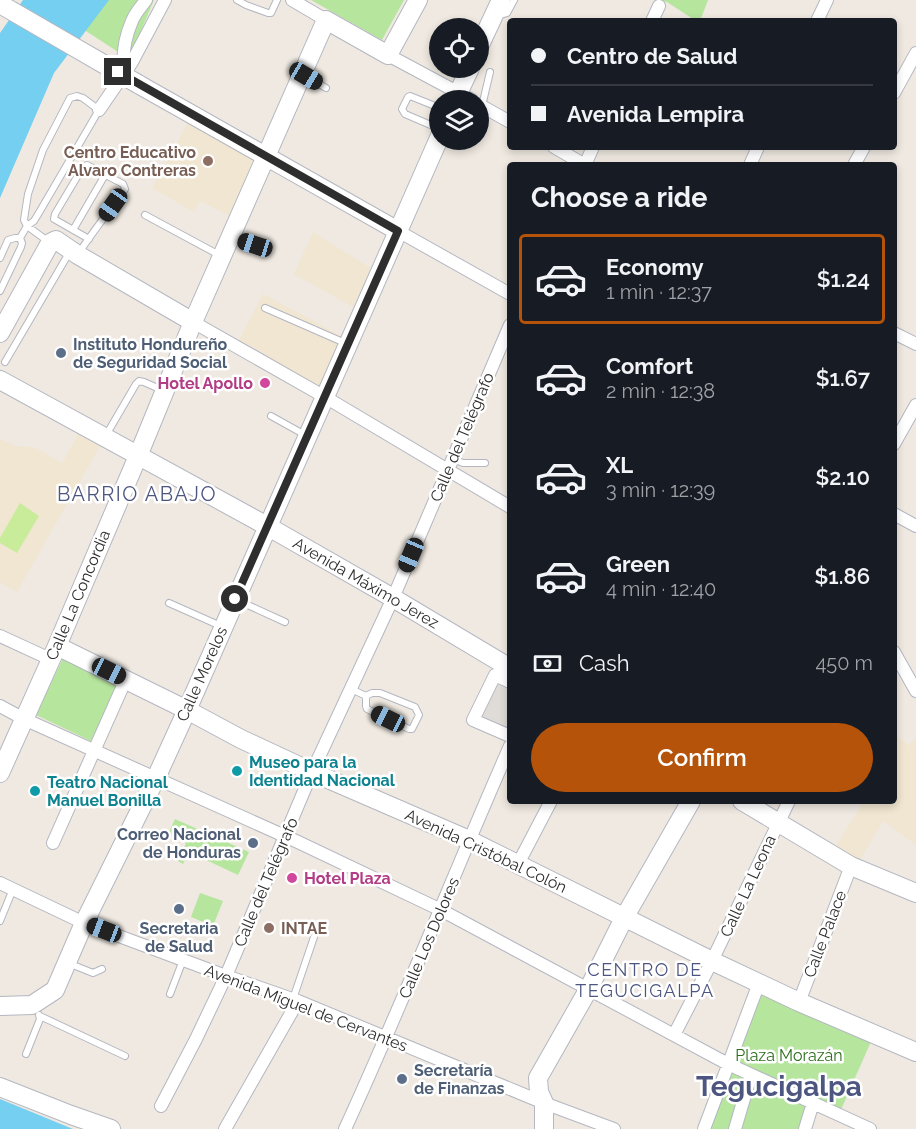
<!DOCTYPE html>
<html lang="en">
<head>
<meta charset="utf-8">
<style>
  body { margin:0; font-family:Raleway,sans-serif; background:#242831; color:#f1f3f6; height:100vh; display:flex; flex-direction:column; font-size:22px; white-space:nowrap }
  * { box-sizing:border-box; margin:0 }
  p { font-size:20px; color:#9ea1a6 }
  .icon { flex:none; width:33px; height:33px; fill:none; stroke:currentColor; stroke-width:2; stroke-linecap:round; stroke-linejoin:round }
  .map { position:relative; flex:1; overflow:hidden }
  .drawer { position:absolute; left:507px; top:162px; width:390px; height:642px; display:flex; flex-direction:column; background:#171b24; border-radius:6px; box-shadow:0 3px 9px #0003 }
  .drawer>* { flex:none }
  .banner { position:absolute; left:507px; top:18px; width:390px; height:132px; border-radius:6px; box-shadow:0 3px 9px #0003; display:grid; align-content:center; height:132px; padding:0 24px; background:#171b24 }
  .tools { position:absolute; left:429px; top:18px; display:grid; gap:12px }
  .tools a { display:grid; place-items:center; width:60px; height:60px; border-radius:50%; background:#171b24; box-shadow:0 3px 9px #0003; font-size:30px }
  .end { position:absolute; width:27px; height:27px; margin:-14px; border:8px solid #2e2e2e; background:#fff; box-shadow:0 0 0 3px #fff }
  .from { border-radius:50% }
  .car { position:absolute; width:18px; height:36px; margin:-18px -9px; border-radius:8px; box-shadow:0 0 4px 2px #0007; background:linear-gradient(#222 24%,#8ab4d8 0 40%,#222 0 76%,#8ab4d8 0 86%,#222 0) }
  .banner b { display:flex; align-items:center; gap:21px; height:57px; font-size:22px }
  .banner b+b { border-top:2px solid #363941 }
  .banner i { width:15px; height:15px; background:#f1f3f6 }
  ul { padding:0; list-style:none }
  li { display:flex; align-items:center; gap:18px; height:90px; margin:0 12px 9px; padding:0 12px; border:3px solid transparent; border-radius:6px }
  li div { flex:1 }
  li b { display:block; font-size:22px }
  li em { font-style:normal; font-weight:600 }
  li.current { border-color:#b45309 }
  li>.icon { width:54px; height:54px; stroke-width:1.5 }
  h2 { padding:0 24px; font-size:27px; line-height:72px }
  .pay { display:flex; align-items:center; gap:15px; height:66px; padding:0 24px; font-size:22px }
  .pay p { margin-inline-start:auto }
  .cta { display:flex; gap:12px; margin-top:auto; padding:12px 24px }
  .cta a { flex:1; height:69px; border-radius:36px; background:#b45309; color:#fff; font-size:24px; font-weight:600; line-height:69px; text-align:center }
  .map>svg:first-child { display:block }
  .education { fill:#f0e6d1 }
  .green { fill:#b6e59e }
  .pitch { fill:#c9ec9a }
  .plaza { fill:#dfdcd8 }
  .water { fill:#75cff0 }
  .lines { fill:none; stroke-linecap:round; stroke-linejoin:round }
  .lane-casing { stroke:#b4b7c1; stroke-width:8 }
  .street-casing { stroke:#b4b7c1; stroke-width:14 }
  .secondary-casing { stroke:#b4b7c1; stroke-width:20 }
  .lane { stroke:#fff; stroke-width:6 }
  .street { stroke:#fff; stroke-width:12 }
  .secondary { stroke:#fff; stroke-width:18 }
  .secondary-bridge-casing { stroke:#b4b7c1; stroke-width:20; stroke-linecap:butt }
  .secondary-bridge { stroke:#fff; stroke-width:18 }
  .route { stroke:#2e2e2e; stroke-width:8 }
  .education-dot { fill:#8d6e63; stroke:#fff; stroke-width:2 }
  .service-dot { fill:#5c6f8a; stroke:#fff; stroke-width:2 }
  .hotel-dot { fill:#d1479c; stroke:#fff; stroke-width:2 }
  .culture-dot { fill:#0f9aa8; stroke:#fff; stroke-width:2 }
  .labels { text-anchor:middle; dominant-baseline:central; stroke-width:5; stroke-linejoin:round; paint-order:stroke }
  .education-label { font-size:16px; font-weight:bold; fill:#785e54; stroke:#fff; text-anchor:end }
  .service-label { font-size:16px; font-weight:bold; fill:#4e5e75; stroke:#fff; text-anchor:start }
  .hotel-label { font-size:16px; font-weight:bold; fill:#b23c85; stroke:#fff; text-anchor:end }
  .street-label { font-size:16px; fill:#2e2e2e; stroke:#fff }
  .culture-label { font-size:16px; font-weight:bold; fill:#0d838f; stroke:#fff; text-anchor:start }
  .park-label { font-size:16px; fill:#2c6e1b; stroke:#fff }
  .neighbourhood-label { font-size:18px; letter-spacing:1.5px; fill:#4d5680; stroke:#fff }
  .quarter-label { font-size:20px; letter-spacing:1.5px; fill:#4d5680; stroke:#fff }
  .town-label { font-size:28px; font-weight:bold; fill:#4d5680; stroke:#fff }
</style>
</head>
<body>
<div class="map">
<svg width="916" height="1129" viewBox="0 0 916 1129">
  <rect width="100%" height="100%" fill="#efe9e1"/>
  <path class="education" d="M188,122L255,159L230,216L200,201L194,212L152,188Z
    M313,232L372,269L353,307L294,274Z
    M263,294L343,337L320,387L239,340Z
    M81,429L103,441L17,592L0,582V439L15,446L34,447L62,463Z
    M894,735L909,745L916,737V845L883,821L858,863L834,849L864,801H894Z"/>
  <path class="green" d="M86,0H154L129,59L69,20Z
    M311,0H404L382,40Z
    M653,0H708L700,21H696L667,2Z
    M64,656L119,683L91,741L36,715Z
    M175,819L249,852L238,875L202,858L203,854L191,849L183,864L178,861L186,843L168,834Z
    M200,893L223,901L213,926L191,917Z
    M761,987L873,1037L840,1112L811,1100L802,1129H709Z"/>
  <path class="pitch" d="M20,503L39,516L17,553L0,543V538Z"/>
  <path class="plaza" d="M492,670L510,678V739L469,721Z"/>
  <path class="water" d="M23,0H109L54,73L0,198V33Z
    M0,1099L73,1129H0Z"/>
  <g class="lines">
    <g class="lane-casing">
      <path id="lane" d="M237,0L246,5L268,13H271L277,0
        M499,12L504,14L507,13L514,0
        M305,76L326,88
        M77,96L83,98L99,110L40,211L34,221L27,226L24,220L25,213L28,194L43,150L70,98Z
        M482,106L490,72
        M440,108L410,96L408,97L402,109L405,114L440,129
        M145,215L221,256
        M73,230L105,175
        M20,238L27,226L49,242
        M234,238L255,245
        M78,254C93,232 109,211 125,189L123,184L87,165L83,167L80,172L55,214L54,219L89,239
        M0,258L8,240L15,238H20L22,243L21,247L0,291
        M265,308L345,343
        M5,362L69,253
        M271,416L307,436
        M105,437L136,384L139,381L144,382L164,391
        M453,459L463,463H485
        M239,601L285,622
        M169,603L223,627
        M351,689L366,696
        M372,693H380L415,707L419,715L412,729H409L367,709L366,706V696Z
        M0,921L13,889
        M68,963L93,973L102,969
        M170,994L183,960
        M293,999L314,937
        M40,1016L125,1056
        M26,1054L40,1019L39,1015"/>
    </g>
    <g class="street-casing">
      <path id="street" d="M292,0L326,20
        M652,21L659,6
        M817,21L827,0
        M388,55L472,100
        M124,74C122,56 125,37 132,21C135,13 141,7 146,0
        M894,93L916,53
        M478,104L510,122
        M99,110L132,62L165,0
        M554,147L585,165
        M585,165L593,147
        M750,165L758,147
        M854,165L864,147
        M398,231L510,294
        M193,322L325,397L510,507
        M894,333L916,344
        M894,444L916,405
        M894,514L916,526
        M0,636L50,659
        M894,652L916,691
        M510,682L495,675L473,720L510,736
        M0,706L24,719L298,842L441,910L728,1064L870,1129
        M53,843L126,679
        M518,864L551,801
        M0,883L84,923L226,976L298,1001L544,1103L614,1129
        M799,1002L851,866
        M674,1035L710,965L789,801
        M161,1106L196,1039L226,976L312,772L393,598L510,325
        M225,1129L298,1001
        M345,1129C403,1003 454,873 510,746
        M704,1129L759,983
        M735,1129L751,1075
        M805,1129L813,1103"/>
    </g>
    <g class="secondary-casing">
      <path id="secondary" d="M478,49L501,0
        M138,84L398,231
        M455,100L470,68
        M0,333L50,243L56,240L78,255L193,322
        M0,380L267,526L393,598L510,668
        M57,646L187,710L241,739L312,772L469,840L712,961L799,1002L916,1052
        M0,773L57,646L138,456L193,322L326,20L388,55L418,0
        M742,801L851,866L916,893
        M0,1006L32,1005L55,990L84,923L156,778L187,710L440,136
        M0,1087L71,1115L111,1129
        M544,1129V1103L539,1092L538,1078L588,990L624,918L691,801"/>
    </g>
    <use href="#lane" class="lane"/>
    <use href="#street" class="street"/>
    <use href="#secondary" class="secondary"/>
    <g class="secondary-bridge-casing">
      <path id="secondary-bridge" d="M0,4L138,84"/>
    </g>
    <use href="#secondary-bridge" class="secondary-bridge"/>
  </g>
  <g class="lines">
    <path class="route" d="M118,72L398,231L235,599"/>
  </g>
  <g class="education-dot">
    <circle cx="208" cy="161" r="6"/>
    <circle cx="269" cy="928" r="6"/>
  </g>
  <g class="service-dot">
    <circle cx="61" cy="353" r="6"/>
    <circle cx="253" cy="843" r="6"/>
    <circle cx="179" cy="909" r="6"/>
    <circle cx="402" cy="1079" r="6"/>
  </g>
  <g class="hotel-dot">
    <circle cx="265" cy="383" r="6"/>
    <circle cx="292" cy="878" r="6"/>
  </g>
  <g class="culture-dot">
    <circle cx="237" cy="771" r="6"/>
    <circle cx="35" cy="791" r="6"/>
  </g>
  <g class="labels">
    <g class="education-label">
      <text x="196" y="152">Centro Educativo<tspan x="196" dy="18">Alvaro Contreras</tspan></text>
      <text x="281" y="928" text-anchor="start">INTAE</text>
    </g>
    <g class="service-label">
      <text x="73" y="344">Instituto Hondureño<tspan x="73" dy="18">de Seguridad Social</tspan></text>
      <text x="241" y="834" text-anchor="end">Correo Nacional<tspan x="241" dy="18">de Honduras</tspan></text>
      <text x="179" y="928" text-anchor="middle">Secretaria<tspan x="179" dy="18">de Salud</tspan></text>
      <text x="414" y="1070">Secretaría<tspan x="414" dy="18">de Finanzas</tspan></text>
    </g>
    <g class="hotel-label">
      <text x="253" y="383">Hotel Apollo</text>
      <text x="304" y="878" text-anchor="start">Hotel Plaza</text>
    </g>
    <g class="street-label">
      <text transform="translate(462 437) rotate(-67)">Calle del Telégrafo</text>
      <text transform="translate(366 583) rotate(30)">Avenida Máximo Jerez</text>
      <text transform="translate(78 595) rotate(-67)">Calle La Concordia</text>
      <text transform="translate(202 674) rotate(-66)">Calle Morelos</text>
      <text transform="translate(486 851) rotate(25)">Avenida Cristóbal Colón</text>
      <text transform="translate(266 882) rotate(-67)">Calle del Telégrafo</text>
      <text transform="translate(748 886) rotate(-65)">Calle La Leona</text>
      <text transform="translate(825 934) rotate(-69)">Calle Palace</text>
      <text transform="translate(429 938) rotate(-67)">Calle Los Dolores</text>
      <text transform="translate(306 1008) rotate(21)">Avenida Miguel de Cervantes</text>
    </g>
    <g class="culture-label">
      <text x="249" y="762">Museo para la<tspan x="249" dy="18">Identidad Nacional</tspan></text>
      <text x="47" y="782">Teatro Nacional<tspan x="47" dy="18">Manuel Bonilla</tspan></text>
    </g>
    <g class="park-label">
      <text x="789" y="1055">Plaza Morazán</text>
    </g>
    <g class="neighbourhood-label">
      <text x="645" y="969">CENTRO DE<tspan x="645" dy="21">TEGUCIGALPA</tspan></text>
    </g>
    <g class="quarter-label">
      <text x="137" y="494">BARRIO ABAJO</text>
    </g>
    <g class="town-label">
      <text x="779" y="1086">Tegucigalpa</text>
    </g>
  </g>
</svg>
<div class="tools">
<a><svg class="icon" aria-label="locate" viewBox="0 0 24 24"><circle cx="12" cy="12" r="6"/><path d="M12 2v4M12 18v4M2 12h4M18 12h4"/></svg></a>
<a><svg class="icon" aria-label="layers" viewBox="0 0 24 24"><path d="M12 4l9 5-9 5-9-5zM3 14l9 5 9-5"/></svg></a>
</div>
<i class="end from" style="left:235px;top:599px"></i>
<i class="end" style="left:118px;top:72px"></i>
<i class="car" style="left:306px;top:76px;rotate:121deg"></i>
<i class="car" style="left:113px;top:205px;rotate:215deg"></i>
<i class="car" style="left:255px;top:245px;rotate:288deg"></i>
<i class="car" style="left:411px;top:555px;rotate:203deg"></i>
<i class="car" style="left:109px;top:671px;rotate:116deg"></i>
<i class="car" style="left:388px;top:719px;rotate:296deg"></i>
<i class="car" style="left:104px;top:930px;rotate:291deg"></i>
<div class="banner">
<b><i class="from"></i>Centro de Salud</b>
<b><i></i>Avenida Lempira</b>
</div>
<section class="drawer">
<h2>Choose a ride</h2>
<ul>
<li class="current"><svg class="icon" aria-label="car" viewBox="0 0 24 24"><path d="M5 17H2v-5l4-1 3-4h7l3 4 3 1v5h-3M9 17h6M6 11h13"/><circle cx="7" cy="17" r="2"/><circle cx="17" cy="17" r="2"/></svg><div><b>Economy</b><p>1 min · 12:37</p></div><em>$1.24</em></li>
<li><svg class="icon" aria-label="car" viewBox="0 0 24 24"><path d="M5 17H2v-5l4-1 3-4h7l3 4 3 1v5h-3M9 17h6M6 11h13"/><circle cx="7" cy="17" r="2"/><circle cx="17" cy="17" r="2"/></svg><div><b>Comfort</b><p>2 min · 12:38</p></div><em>$1.67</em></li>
<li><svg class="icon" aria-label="car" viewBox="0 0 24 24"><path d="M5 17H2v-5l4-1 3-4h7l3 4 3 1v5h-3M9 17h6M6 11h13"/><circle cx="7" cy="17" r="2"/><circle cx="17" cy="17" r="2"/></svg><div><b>XL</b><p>3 min · 12:39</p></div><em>$2.10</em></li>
<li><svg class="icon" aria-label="car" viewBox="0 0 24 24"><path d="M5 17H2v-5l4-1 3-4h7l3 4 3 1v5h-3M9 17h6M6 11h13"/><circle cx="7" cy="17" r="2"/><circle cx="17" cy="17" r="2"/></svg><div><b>Green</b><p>4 min · 12:40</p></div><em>$1.86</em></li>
</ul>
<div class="pay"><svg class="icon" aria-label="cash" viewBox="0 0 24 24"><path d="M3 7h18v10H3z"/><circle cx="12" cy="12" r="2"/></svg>Cash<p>450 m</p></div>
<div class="cta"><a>Confirm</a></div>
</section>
</div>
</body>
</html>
